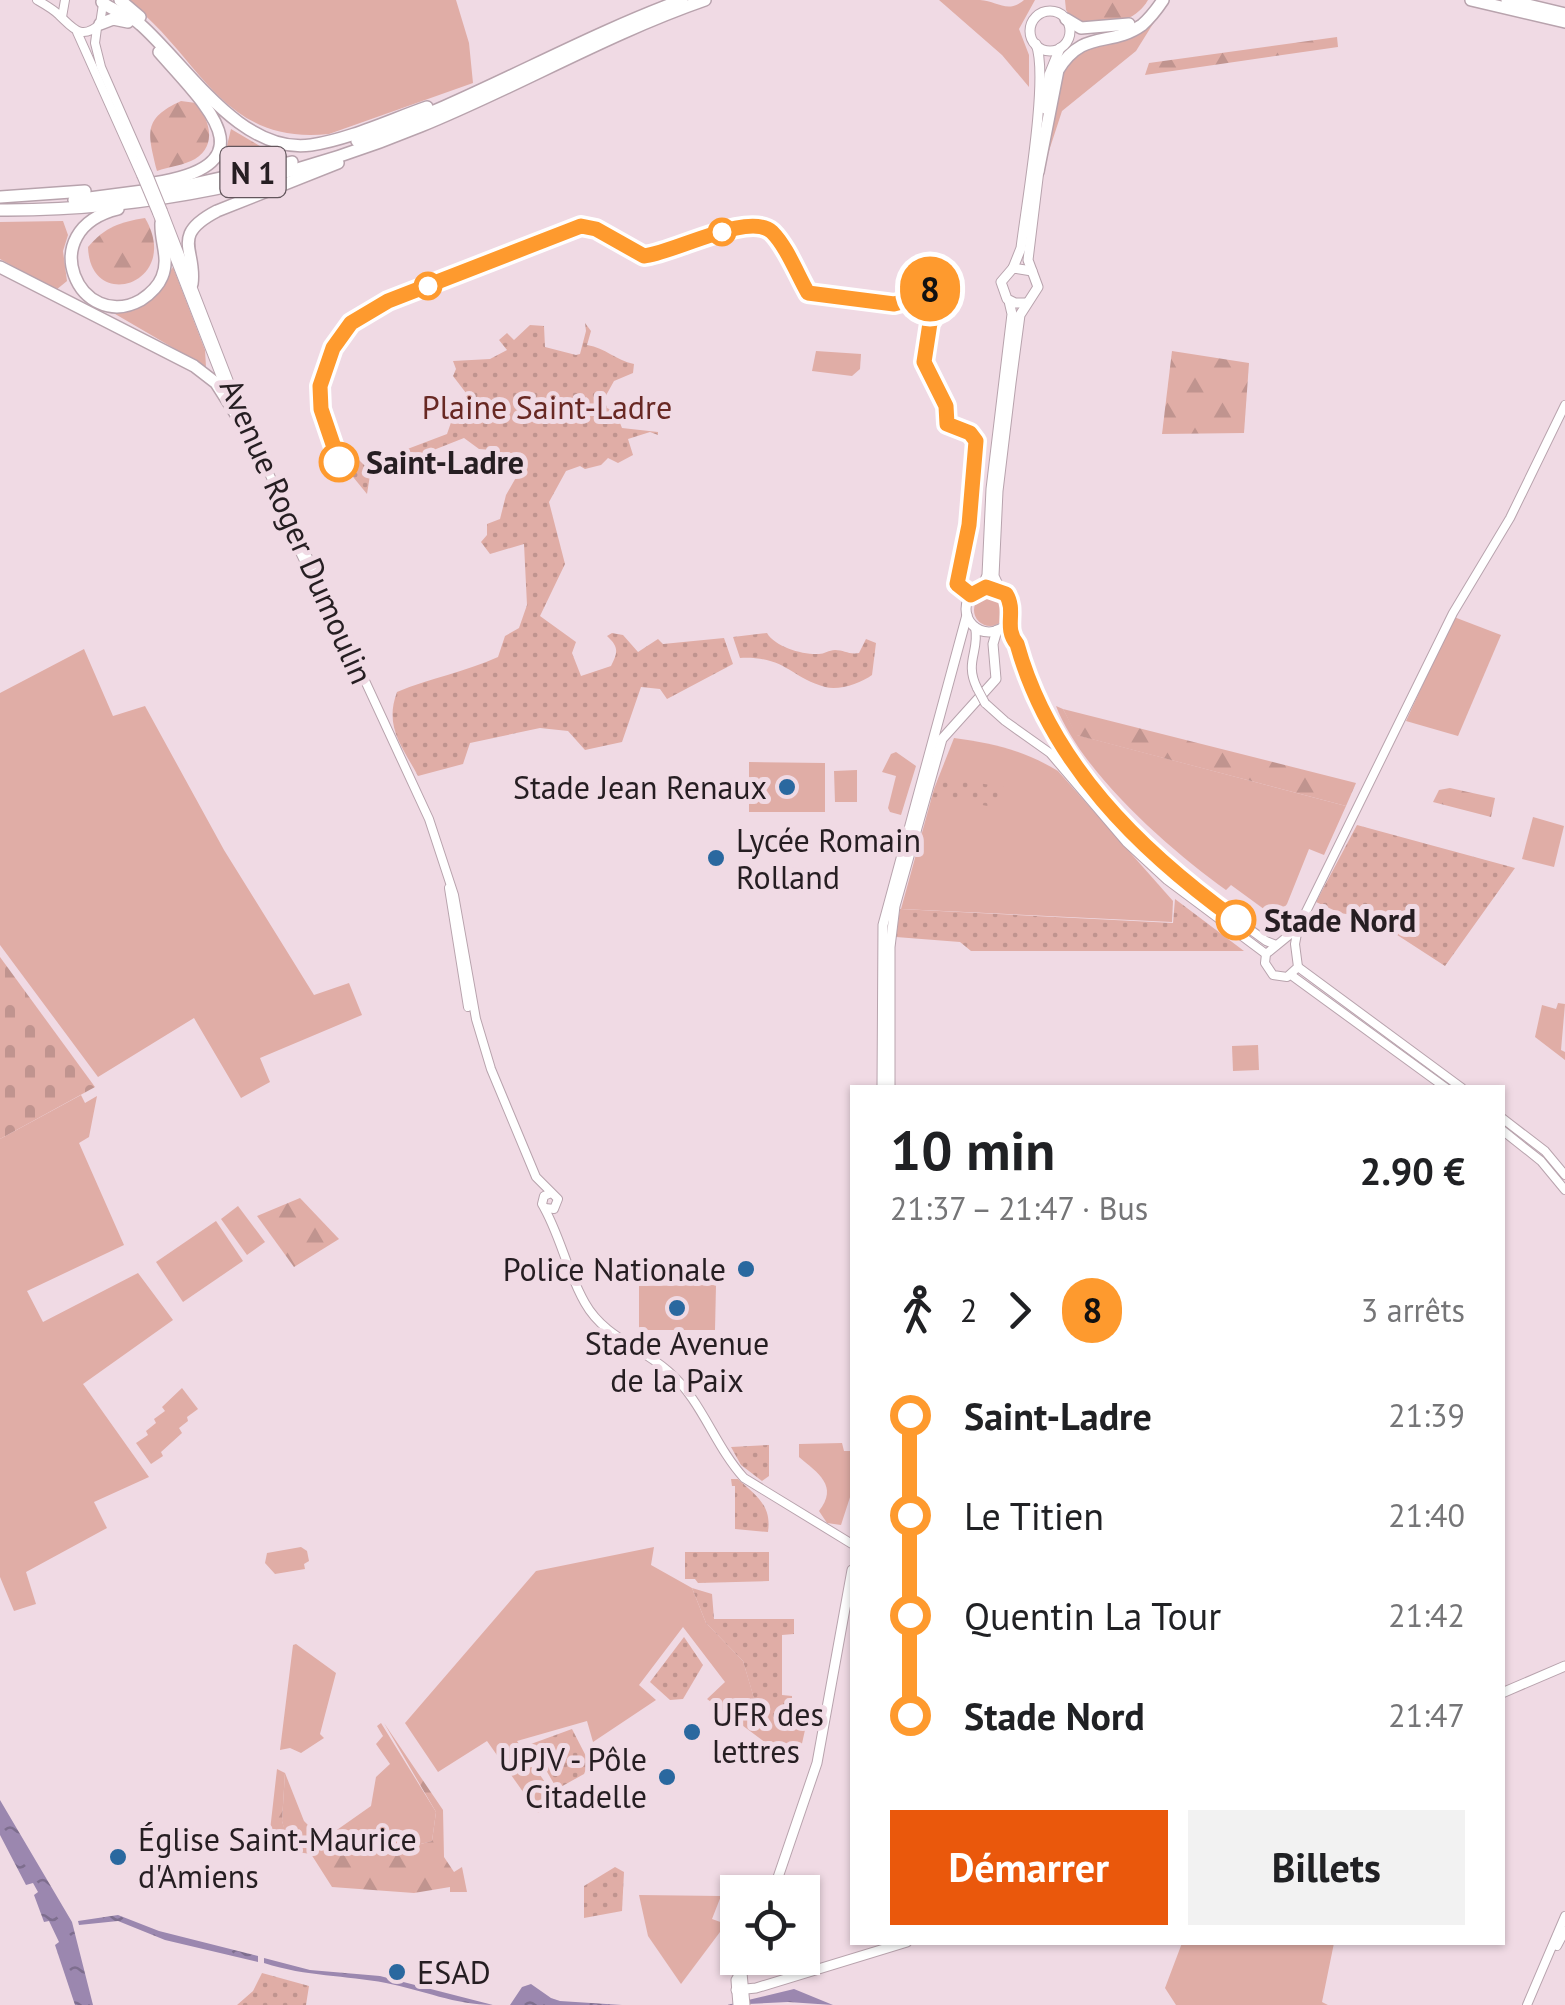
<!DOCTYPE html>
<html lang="fr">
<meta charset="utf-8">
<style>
:root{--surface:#fff;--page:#f2f2f2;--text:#202124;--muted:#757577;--accent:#ea580c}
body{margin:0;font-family:"PT Sans",sans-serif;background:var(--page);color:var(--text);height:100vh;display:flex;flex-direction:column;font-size:38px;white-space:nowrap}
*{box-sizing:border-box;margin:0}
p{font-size:32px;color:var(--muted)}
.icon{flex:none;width:55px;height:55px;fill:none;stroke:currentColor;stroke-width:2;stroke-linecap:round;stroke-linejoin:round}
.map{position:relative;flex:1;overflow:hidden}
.side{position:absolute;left:850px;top:1085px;width:655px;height:860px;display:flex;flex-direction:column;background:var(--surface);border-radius:0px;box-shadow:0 2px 8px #0004}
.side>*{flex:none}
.badge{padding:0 20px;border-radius:32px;font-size:35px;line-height:65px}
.tools{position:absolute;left:720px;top:1875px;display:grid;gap:20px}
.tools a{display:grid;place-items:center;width:100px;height:100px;border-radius:0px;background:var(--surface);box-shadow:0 2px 8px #0004;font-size:50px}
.map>.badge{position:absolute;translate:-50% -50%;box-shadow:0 0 0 5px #fff}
.legs{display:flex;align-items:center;gap:15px;height:110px;padding:0 40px;font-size:32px}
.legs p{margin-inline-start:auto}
.head{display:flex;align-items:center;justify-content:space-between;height:170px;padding:0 40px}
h1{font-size:55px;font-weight:700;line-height:75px}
.cta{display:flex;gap:20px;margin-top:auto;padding:20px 40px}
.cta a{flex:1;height:115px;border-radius:0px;background:var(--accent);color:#fff;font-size:40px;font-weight:700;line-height:115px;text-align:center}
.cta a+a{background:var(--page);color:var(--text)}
ul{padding:0 40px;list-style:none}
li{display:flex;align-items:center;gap:35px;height:100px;font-size:38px}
li i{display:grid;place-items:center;width:15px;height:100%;margin:0 12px;background:currentColor}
li i::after{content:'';width:25px;height:25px;margin:-12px;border:8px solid;border-radius:50%;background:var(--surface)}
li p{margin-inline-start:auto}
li:first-child i{background:linear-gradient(#0000 50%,currentColor 0)}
li:last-child i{background:linear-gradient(currentColor 50%,#0000 0)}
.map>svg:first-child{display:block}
.green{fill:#e0ada6}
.forest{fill:url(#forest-firs)}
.cemetery{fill:url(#cemetery-stones)}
.park{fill:url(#park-dots)}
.water{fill:url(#water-ripples)}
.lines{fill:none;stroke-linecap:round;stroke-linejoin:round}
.secondary-casing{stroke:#b8a3ad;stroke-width:10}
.primary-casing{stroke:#b8a3ad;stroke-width:11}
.highway-casing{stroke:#b8a3ad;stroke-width:14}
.secondary{stroke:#fff;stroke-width:8}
.primary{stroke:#fff;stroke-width:9}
.highway{stroke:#fff;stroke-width:11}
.secondary-bridge-casing{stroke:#b8a3ad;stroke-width:10;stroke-linecap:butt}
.secondary-bridge{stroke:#fff;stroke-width:8}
.line-1-casing{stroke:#fff;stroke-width:22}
.line-1{stroke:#fe9a2e;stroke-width:15}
.stop-1-dot{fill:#fff;stroke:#fe9a2e;stroke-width:5}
.poi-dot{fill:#2a689f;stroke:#f0dae4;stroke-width:4}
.labels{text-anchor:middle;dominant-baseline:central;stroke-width:10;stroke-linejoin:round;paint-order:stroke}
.shield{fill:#f0dae4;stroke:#63565c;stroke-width:2.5}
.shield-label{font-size:30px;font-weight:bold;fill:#261e22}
.park-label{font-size:32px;fill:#682823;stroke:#f0dae4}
.stop-label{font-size:32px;font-weight:bold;fill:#261e22;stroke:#f0dae4;text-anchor:start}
.street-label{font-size:32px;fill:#261e22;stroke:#f0dae4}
.poi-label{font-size:32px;fill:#261e22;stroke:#f0dae4;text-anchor:start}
</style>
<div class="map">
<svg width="1565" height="2005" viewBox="0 0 1565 2005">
<defs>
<pattern id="forest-firs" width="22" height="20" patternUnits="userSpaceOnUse" patternTransform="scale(2.5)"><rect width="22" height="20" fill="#e0ada6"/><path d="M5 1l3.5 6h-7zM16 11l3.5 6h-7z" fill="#c0948f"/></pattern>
<pattern id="cemetery-stones" width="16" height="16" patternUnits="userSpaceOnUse" patternTransform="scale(2.5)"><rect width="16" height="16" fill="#e0ada6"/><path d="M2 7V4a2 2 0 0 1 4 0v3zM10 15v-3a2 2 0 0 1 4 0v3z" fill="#c0948f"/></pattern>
<pattern id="park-dots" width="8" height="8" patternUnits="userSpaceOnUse" patternTransform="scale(2.5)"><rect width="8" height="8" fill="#e0ada6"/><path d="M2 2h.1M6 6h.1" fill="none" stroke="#c0948f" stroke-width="1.8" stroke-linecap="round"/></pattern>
<pattern id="water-ripples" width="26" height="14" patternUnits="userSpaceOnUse" patternTransform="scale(2.5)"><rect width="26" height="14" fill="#9b87af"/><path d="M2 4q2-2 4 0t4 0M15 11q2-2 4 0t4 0" fill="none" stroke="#7e6e8e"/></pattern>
</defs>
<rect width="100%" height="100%" fill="#f0dae4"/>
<g class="green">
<path d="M 126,0 L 456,0 L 469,43 L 473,83 L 329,134 C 219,146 199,52 126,0 Z"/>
<path d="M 939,0 C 952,0 966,0 980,0 C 997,1 1008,14 1024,0 L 1035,0 L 1019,29 L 1029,55 L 1029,87 L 1002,55 Z"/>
<polygon points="1156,19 1136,51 1062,111 1047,157 1062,68 1083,47 1126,40"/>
<polygon points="63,221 68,235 63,251 67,281 56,290 0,259 0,222"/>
<polygon points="173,267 205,350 206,367 110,311 139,308 153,298"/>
<polygon points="816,351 861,354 860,369 852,376 812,371"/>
<circle cx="990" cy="610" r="16"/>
<polygon points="1454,617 1501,635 1458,736 1406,721"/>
<polygon points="84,649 113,716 145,706 224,850 314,995 349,983 362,1015 260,1058 270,1082 241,1098 194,1018 98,1077 0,945 0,693"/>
<path d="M 1056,706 L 1063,709 L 1077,735 L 1346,806 L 1324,855 L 1309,849 L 1287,904 L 1276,918 L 1231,885 L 1226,890 C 1169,849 1082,773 1056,706 Z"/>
<path d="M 954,738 C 993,743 1025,751 1058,771 L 1173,901 L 1172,922 L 901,909 L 934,789 Z"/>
<polygon points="896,752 916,766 901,815 890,812 888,808 896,776 882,772 891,754"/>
<polygon points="749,762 825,763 825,812 749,812"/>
<polygon points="857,770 857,802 835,802 834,771"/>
<polygon points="1533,817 1564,826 1554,867 1522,859"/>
<polygon points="1558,1003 1565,1004 1561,1050 1565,1052 1565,1060 1535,1037 1542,1005 1556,1009"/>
<polygon points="1258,1045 1259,1070 1233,1071 1232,1046"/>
<polygon points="81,1095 85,1103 97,1096 89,1137 79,1143 124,1245 27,1291 43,1322 138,1273 173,1320 83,1384 149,1477 94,1502 107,1528 26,1572 36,1604 14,1611 0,1577 0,1139"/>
<polygon points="238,1206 265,1242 247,1255 221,1219"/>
<polygon points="216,1221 243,1261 183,1302 156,1262"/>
<polygon points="716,1285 715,1330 639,1330 639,1286"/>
<polygon points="182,1388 198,1409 187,1417 188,1421 179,1428 182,1433 161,1452 163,1456 151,1464 136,1443 148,1435 146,1431 156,1423 154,1419 165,1411 162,1407"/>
<path d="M 842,1443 L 844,1451 L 852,1451 L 852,1491 L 841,1525 L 827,1523 L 819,1511 C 839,1486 818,1473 799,1457 L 799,1444 Z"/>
<polygon points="301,1547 307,1551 309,1561 304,1564 305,1569 275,1574 265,1563 267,1553"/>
<polygon points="654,1547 651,1565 692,1588 706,1623 743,1661 760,1718 807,1721 797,1766 707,1699 725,1682 683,1627 639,1685 656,1700 593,1742 587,1721 517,1741 557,1800 538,1813 487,1741 438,1772 405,1723 536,1571"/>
<polygon points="296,1644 336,1673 320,1734 324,1738 301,1753 290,1748 280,1750 293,1645"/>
<polygon points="381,1723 436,1812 432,1841 394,1851 383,1844 350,1852 337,1841 287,1840 282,1821 285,1773 304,1821 313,1830 334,1832 371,1806 376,1777 390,1764 376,1744 383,1736 377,1726"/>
<polygon points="639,1895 721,1896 712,1919 726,1924 681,1984 648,1936"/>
<polygon points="1182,1943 1334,1943 1322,2002 1328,2005 1176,2005 1165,1988"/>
</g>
<g class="forest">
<path d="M 1065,0 L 1148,0 C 1133,26 1100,27 1073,20 L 1066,10 Z"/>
<polygon points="1337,37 1338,47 1145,75 1149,63"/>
<path d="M 181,101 L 196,103 C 209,119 218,145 195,159 C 185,165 168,167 157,171 C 148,133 142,119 181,101 Z"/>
<polygon points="231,129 275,155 223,162"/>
<path d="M 145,218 C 183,283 90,314 88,247 C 105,227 120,222 145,218 Z"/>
<polygon points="1172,351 1249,363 1244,433 1162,434"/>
<polygon points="1063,709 1356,783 1346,806 1076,735"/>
<polygon points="1450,788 1495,798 1491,817 1433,802 1439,790"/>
<polygon points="300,1198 339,1239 294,1267 257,1216"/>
<polygon points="384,1723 443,1810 444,1857 454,1872 462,1867 467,1892 450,1892 450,1887 414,1893 332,1887 311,1854 268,1848 277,1769 285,1773 282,1821 288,1840 337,1841 350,1852 383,1844 394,1851 432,1841 436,1812"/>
</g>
<polygon class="cemetery" points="0,957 95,1087 0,1139"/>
<g class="park">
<path d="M 585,323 L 591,331 L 587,345 C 606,348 615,360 634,364 L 633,373 L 614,381 L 604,399 L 607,408 L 624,416 L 620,423 L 622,428 L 658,432 L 658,435 L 650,432 L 628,439 L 633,455 L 618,463 L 608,458 L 601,465 L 585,469 L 580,466 L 566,471 L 549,502 L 565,564 L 540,616 L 576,642 L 572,653 L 581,676 L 611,666 C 618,652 619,647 607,636 L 612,633 L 623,635 L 638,652 L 658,639 L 663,644 L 724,638 L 733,664 L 667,699 L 660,689 L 641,687 L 622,742 L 585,750 L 568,731 L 540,728 L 470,743 L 463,764 L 418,776 C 402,746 384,727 397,692 C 430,678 465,672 498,657 L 505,636 L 519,628 L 527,605 L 524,544 L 490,554 L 481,542 L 487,535 L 487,524 L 500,519 L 506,495 L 522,467 L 518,457 L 495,459 L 492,450 L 479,449 L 464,438 L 393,466 L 392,470 L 370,475 L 367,494 L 349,472 L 343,458 L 357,458 L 365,466 L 385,454 L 389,456 L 447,434 L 456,408 L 466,393 L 453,376 L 456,369 L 453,361 L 490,359 L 507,350 L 499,340 L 507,333 L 514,340 L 530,325 L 544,326 L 545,347 L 576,355 L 580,354 L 586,331 Z"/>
<path d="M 767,633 C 775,647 803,655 819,654 C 824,654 829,650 835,650 C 844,650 849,655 859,653 L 866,639 L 876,643 L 872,675 C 861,683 839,691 825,687 C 789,677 786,656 740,658 L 733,637 Z"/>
<polygon points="939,777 1004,787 998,808 940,797 937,802 931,800"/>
<polygon points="1357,825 1515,868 1445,966 1371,918 1340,913 1316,902"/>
<polygon points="1175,899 1244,951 971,951 960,942 896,937 900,909 1173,923"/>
<polygon points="769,1445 769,1476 762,1481 741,1465 731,1447"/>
<path d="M 731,1479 L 738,1479 C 756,1496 772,1505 768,1532 L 735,1529 L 735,1486 L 732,1486 Z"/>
<polygon points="685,1552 769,1552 769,1581 698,1583 695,1579 685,1579"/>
<polygon points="692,1588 712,1594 714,1619 794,1619 794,1634 782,1635 782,1695 792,1696 792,1713 807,1716 807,1721 760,1719 743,1661 706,1623"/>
<polygon points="684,1637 703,1665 683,1699 670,1700 650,1682"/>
<polygon points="572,1729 589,1762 584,1774 557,1789 531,1744"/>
<polygon points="615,1867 624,1872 622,1911 584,1918 584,1886"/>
<polygon points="262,1973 309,1986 306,2005 237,2005 253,1991"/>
</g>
<g class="water">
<polygon points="0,1800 72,1922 93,2005 75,2005 55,1945 59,1942 49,1921 44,1922 34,1895 38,1892 33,1883 26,1885 0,1835"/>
<polygon points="118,1915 159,1931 258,1956 258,1962 165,1940 118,1921 79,1925 78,1921"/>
<path d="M 264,1958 L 310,1970 L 380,1976 L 493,2005 C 455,2005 423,1990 386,1983 C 345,1975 307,1977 264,1963 Z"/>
<polygon points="531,1984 551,1998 560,2001 622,2005 510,2005 522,1987"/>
<polygon points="794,1989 833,2005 788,2002 727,2005"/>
</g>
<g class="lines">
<defs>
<g id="secondary">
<path d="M 37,0 C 44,4 53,9 59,15 C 73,28 81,41 100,24 L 103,4"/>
<polyline points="62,17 65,0"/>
<polyline points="97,28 95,43 101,67 148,174"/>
<polyline points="77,32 141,175"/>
<polyline points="163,211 242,415 429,819 454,895 476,1019 491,1069 536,1177 558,1199 554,1209 545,1208"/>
<polyline points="157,213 228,395"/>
<polyline points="235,412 250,445"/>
<polyline points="279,508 348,653"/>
<path d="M 1008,622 C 1009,633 1015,639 1018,650 C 1064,786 1153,860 1266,941 L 1276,945"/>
<path d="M 975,627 C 980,652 964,661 977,688"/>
<polyline points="985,703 1005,721 1050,753 1126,842 1167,880 1266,954"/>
<polyline points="449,888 468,1007"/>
<polyline points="1298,928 1266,954 1265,963 1273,975 1287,977 1298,967 1295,944 1298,928 1453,613 1510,518 1565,405"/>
<polyline points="1298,967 1462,1088"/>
<polyline points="1291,975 1446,1088"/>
<polyline points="1502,1118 1545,1151 1565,1175"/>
<polyline points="1502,1130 1541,1161 1565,1190"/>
<path d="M 551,1193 L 544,1196 L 542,1204 C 560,1234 567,1272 585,1303 C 604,1337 641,1347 668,1371 C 702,1400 714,1445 744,1478 L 852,1544"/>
<polyline points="1557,1946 1565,1931"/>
<polyline points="1527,2005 1565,1916"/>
</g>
<g id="primary">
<circle cx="1050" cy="31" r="20"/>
<polyline points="1045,109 1049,75 1060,48"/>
<path d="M 1013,268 L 1021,248 C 1026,206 1049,77 1036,44"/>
<polyline points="1026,303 1015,303 1007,299 1001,282 1013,268 1032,271"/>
<circle cx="989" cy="609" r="23"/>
<polyline points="982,588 987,575 991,489 1012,314 1009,301"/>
<polyline points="1000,589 994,576 998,491 1011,383 1020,315 1038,287 1028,260 1039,170"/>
<polyline points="882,1088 883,925 967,615"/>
<polyline points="890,1088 890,947 895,906 942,739 996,679 993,644 997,630"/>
<polyline points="1502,1693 1565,1666"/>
<polyline points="773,1892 817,1763 852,1570"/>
<polyline points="742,1973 745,2005"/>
<polyline points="736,1990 756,1988 907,1942"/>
<polyline points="738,2005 736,1980 749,1958"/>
</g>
<g id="highway">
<polyline points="120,0 140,17"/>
<polyline points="1471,0 1565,22"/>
<polyline points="1507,0 1565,14"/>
<path d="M 102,2 C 114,12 130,14 141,25 C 187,66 241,155 311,145 C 350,139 390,120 427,107"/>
<polyline points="1066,19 1081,28 1129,24"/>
<polyline points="100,24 113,19 128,22"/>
<path d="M 357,141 C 469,103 571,41 682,0"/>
<path d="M 1038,172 L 1058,70 C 1084,28 1110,48 1142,25 C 1150,18 1157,9 1163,0"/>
<path d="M 154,183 C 273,164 205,105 159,52"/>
<polyline points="0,197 85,191"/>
<polyline points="74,200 189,185 292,162"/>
<path d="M 118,209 C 32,230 80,334 141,300 C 150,294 158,287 162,277 C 170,258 160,242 161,223"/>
<path d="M 0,210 C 144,211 288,181 421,126 C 517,87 607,34 705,0"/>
<polyline points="0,267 194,366 216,383 237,416"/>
<path d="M 192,284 C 197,250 169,236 217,211 L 338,163"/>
</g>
</defs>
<use href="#secondary" class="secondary-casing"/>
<use href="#primary" class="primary-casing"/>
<use href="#highway" class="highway-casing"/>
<use href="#secondary" class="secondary"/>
<use href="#primary" class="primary"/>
<use href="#highway" class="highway"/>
<defs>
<g id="secondary-bridge">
<polyline points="148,174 163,211"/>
<polyline points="141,175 157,213"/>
<polyline points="977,688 985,703"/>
</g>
</defs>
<use href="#secondary-bridge" class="secondary-bridge-casing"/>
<use href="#secondary-bridge" class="secondary-bridge"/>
</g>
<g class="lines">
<defs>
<path id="line-1" d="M 339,462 L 321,409 L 320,386 L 333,348 L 351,323 L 388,301 L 581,226 L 596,229 L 644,256 C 674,253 749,211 772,232 C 787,247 797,274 808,293 L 894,304 L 918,298 L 928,289 L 936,290 L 943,304 L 930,323 L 924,362 L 946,406 L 947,424 L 970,433 L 976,441 L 969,525 L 957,584 L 971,595 L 986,587 L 1006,594 C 1017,612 1003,627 1017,644 C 1050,763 1139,850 1236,920"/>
</defs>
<use href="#line-1" class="line-1-casing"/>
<use href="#line-1" class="line-1"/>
</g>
<g class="stop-1-dot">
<circle cx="722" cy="232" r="12"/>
<circle cx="428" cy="286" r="12"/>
<circle cx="339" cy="462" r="18"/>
<circle cx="1236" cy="920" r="18"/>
</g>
<g class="poi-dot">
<circle cx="787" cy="787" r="10"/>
<circle cx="716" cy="858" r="10"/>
<circle cx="746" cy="1269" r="10"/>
<circle cx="677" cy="1308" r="10"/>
<circle cx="692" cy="1732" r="10"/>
<circle cx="667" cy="1777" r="10"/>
<circle cx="118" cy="1857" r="10"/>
<circle cx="397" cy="1972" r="10"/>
</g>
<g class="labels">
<rect class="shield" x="220.5" y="147" width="65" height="50" rx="8"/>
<g class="shield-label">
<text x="253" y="172">N 1</text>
</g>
<g class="park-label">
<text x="547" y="407">Plaine Saint-Ladre</text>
</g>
<g class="stop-label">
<text x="366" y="462">Saint-Ladre</text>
<text x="1264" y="920">Stade Nord</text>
</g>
<g class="street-label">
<text transform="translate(297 531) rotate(66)">Avenue Roger Dumoulin</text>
</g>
<g class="poi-label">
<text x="767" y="787" text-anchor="end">Stade Jean Renaux</text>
<text x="736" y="840">Lycée Romain<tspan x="736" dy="37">Rolland</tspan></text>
<text x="726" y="1269" text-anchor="end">Police Nationale</text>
<text x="677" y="1343" text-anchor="middle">Stade Avenue<tspan x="677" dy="37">de la Paix</tspan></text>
<text x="712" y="1714">UFR des<tspan x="712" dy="37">lettres</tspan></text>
<text x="647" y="1759" text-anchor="end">UPJV - Pôle<tspan x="647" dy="37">Citadelle</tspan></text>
<text x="138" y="1839">Église Saint-Maurice<tspan x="138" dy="37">d'Amiens</tspan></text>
<text x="417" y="1972">ESAD</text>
</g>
</g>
</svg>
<div class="tools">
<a><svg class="icon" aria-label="locate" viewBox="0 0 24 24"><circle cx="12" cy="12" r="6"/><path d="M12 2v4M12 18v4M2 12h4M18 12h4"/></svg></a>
</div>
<b class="badge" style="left:930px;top:289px;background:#fe9a2e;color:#111">8</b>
<section class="side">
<div class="head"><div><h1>10 min</h1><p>21:37 – 21:47 · Bus</p></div><b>2.90 €</b></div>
<div class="legs"><svg class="icon" aria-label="walk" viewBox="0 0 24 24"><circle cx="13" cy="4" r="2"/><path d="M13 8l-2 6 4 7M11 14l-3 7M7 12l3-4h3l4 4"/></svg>2<svg class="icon" aria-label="forward" viewBox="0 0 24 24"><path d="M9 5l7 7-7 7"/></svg><b class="badge" style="background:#fe9a2e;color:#111">8</b><p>3 arrêts</p></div>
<ul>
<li><i style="color:#fe9a2e"></i><b>Saint-Ladre</b><p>21:39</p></li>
<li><i style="color:#fe9a2e"></i><span>Le Titien</span><p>21:40</p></li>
<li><i style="color:#fe9a2e"></i><span>Quentin La Tour</span><p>21:42</p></li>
<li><i style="color:#fe9a2e"></i><b>Stade Nord</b><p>21:47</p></li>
</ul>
<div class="cta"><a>Démarrer</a><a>Billets</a></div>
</section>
</div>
